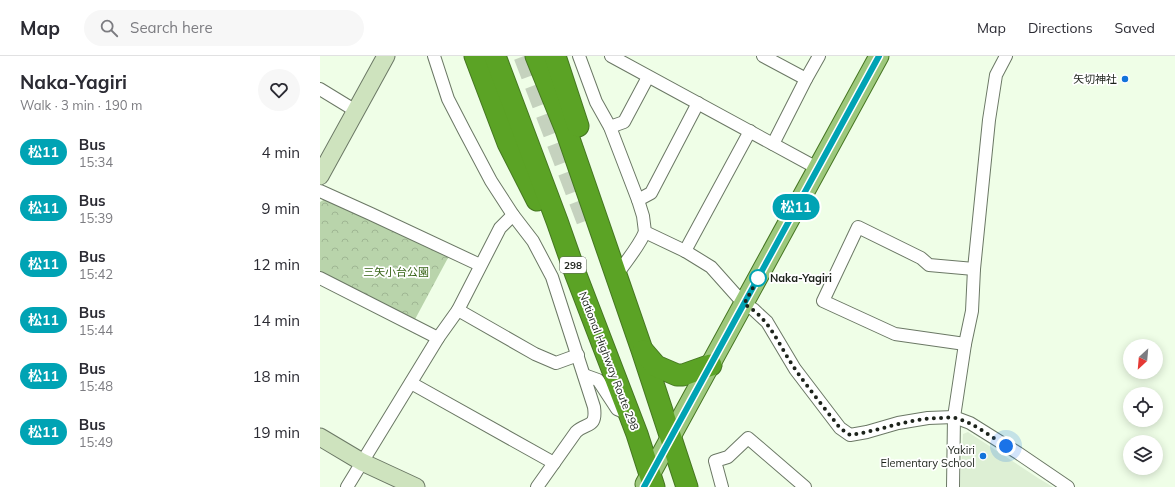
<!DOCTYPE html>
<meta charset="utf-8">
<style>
:root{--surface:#fff;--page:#f7f7f7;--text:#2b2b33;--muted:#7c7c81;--line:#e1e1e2}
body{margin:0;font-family:Mulish,"Noto Sans JP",sans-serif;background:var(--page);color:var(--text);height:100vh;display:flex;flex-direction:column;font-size:15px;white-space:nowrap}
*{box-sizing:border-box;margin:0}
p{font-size:13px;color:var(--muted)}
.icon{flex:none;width:22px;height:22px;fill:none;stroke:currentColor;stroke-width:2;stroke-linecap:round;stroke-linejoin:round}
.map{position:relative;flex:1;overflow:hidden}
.side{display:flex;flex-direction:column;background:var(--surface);width:320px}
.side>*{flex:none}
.badge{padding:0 8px;border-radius:13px;font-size:14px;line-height:26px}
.needle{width:26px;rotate:206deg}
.buttons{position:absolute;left:803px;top:283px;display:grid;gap:8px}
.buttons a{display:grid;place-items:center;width:40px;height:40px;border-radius:50%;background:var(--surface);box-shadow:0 2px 10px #0003;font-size:20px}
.you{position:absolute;width:20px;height:20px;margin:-10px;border:3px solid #fff;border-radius:50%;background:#1a73e8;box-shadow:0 0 0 6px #1a73e833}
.map>.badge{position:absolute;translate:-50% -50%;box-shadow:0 0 0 2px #fff}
.round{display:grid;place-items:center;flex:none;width:42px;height:42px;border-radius:21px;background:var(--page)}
.summary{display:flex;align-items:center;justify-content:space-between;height:68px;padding:0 20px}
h1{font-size:19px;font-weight:700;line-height:30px}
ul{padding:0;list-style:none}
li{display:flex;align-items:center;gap:12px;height:56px;padding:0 20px}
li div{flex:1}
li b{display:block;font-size:15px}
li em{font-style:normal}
li .badge{min-width:44px;font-weight:700;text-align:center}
header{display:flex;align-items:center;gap:24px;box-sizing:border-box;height:56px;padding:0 20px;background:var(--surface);border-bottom:1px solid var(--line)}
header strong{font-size:19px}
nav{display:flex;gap:22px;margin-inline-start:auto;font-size:14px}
.search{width:280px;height:36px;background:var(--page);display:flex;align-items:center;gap:10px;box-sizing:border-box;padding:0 14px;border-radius:22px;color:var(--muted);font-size:15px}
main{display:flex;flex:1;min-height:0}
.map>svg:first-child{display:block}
.built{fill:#ddefd4}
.park{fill:url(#park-crowns)}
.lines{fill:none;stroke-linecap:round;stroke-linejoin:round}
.highway-tunnel{stroke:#c5d2be;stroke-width:21;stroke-dasharray:21 10;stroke-linecap:butt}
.street-casing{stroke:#6b7865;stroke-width:14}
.secondary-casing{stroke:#6b7865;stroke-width:19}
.primary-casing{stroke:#457622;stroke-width:21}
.highway-casing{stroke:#457622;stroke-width:23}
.street{stroke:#fff;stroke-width:12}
.secondary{stroke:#cee3be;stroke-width:17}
.primary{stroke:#9dc87c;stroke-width:19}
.highway{stroke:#5ba325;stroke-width:21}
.line-casing{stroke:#fff;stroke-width:9}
.line{stroke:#00a3b4;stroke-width:6}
.walk{stroke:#1d231b;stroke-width:4;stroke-dasharray:0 7.2}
.poi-dot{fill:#1273db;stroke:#fff;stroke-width:1.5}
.stop-dot{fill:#fff;stroke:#00a3b4;stroke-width:2}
.labels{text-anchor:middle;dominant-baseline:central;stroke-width:3.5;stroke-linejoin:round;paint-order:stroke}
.shield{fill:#fff;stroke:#61655f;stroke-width:1}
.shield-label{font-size:10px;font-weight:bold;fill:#1d231b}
.poi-label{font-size:11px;fill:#1d231b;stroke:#fff;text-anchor:end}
.park-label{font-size:11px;fill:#376417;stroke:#fff}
.stop-label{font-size:11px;font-weight:bold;fill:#1d231b;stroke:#fff;text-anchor:start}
.street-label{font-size:11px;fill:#1d231b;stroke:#fff}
</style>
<header>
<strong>Map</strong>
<div class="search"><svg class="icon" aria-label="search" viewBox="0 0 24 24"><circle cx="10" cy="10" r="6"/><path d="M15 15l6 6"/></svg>Search here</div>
<nav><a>Map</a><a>Directions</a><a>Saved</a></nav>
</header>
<main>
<section class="side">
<div class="summary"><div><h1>Naka-Yagiri</h1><p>Walk · 3 min · 190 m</p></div><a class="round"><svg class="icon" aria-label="heart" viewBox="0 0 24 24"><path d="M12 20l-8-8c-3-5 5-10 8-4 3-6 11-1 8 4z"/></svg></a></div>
<ul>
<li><span class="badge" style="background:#00a3b4;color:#fff">松11</span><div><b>Bus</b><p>15:34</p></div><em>4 min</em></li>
<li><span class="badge" style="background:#00a3b4;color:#fff">松11</span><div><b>Bus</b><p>15:39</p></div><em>9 min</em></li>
<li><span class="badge" style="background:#00a3b4;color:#fff">松11</span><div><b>Bus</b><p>15:42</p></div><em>12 min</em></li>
<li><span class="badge" style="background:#00a3b4;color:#fff">松11</span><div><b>Bus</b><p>15:44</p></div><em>14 min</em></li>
<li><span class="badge" style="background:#00a3b4;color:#fff">松11</span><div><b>Bus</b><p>15:48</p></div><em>18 min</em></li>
<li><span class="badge" style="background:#00a3b4;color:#fff">松11</span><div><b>Bus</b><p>15:49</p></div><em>19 min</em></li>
</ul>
</section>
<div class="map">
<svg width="855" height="431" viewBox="0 0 855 431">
<defs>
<pattern id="park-crowns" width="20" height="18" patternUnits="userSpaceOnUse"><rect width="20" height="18" fill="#b9d4ab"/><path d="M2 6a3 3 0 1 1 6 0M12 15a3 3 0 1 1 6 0" fill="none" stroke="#9fb693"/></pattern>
</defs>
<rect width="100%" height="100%" fill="#effee7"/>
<polygon class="built" points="648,376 718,422 733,431 640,431 643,378"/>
<polygon class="park" points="5,143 129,200 93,267 0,218 0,146"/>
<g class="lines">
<polyline class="highway-tunnel" points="204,0 270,173"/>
<defs>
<g id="street">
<path d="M 114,0 L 128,43 L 144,74 L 171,125 L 193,159 L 213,185 L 232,221 L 274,351 C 277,373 266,366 256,376 L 217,431"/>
<polyline points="259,0 276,46 290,71 318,144 323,160 325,176 365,195 391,211 424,248 433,253 447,266 475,313 520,372 530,379 547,376 578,367 608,362 634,361 650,367 698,397 748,431"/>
<polyline points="291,0 497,112"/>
<polyline points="443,0 486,23"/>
<polyline points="0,33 36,55"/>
<polyline points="290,71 304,66 328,21"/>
<polyline points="453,88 486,23 499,0"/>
<polyline points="0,135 51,158 160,209"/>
<polyline points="318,144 331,137 378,47"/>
<polyline points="365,195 430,75"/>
<path d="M 296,220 C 306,205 318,192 325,176"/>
<polyline points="0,222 118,282"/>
<polyline points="138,254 215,298 236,307 258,299"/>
<polyline points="645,288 575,278 503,245 538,171 601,202 609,209 654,213"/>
<polyline points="264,319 278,324 297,353 306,357"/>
<polyline points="91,327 234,407"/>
<polyline points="27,431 118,282 138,254 180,172 193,159"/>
<polyline points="402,431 395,405 408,401 428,382 485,431"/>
<polyline points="633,431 634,361 645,288 652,255 654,213 669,64 676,19 686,0"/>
</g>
<g id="secondary">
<polyline points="0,120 66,0"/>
<polyline points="0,381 42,406 96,431"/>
</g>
<polyline id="primary" points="325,428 559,0"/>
<g id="highway">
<polyline points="155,0 188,87 217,144"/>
<polyline points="175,0 237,165 256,219 317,378 334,431"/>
<polyline points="216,0 246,74 322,294 367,431"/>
<polyline points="235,0 258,70"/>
<polyline points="323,295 336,310 357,319 363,319 391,309"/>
</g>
</defs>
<use href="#street" class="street-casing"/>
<use href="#secondary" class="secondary-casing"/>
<use href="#primary" class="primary-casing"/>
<use href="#highway" class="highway-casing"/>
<use href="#street" class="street"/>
<use href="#secondary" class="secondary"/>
<use href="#primary" class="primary"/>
<use href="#highway" class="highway"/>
</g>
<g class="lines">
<defs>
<polyline id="line" points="324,431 559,0"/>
</defs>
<use href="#line" class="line-casing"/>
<use href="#line" class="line"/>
<path class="walk" d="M 438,222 L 439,221 L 424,248 C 450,262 459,290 475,313 C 489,333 505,353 520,372 L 530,379 C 560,375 589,362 620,362 C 625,362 630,361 635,362 C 653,366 670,380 686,390"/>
</g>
<g class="poi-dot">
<circle cx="805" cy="23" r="4"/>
<circle cx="663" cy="400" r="4"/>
</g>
<circle class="stop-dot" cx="438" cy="222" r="8"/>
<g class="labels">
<rect class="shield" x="240" y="201" width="26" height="16" rx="3"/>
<g class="shield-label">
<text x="253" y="209">298</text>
</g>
<g class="poi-label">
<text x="797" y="23">矢切神社</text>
<text x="655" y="394">Yakiri<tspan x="655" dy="13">Elementary School</tspan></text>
</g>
<g class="park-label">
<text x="76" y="216">三矢小台公園</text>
</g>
<g class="stop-label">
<text x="450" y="222">Naka-Yagiri</text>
</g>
<g class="street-label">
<text transform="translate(289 305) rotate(69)">National Highway Route 298</text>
</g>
</g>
</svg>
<div class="buttons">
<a><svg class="needle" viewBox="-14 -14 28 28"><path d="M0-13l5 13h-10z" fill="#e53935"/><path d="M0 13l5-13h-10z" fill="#7c7c81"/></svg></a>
<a><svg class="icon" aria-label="locate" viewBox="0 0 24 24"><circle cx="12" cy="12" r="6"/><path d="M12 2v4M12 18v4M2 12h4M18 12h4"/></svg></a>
<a><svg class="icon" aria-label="layers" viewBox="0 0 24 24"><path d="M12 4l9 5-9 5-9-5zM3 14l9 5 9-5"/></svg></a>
</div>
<div class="you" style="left:686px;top:390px"></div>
<b class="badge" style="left:476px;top:151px;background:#00a3b4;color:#fff">松11</b>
</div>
</main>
